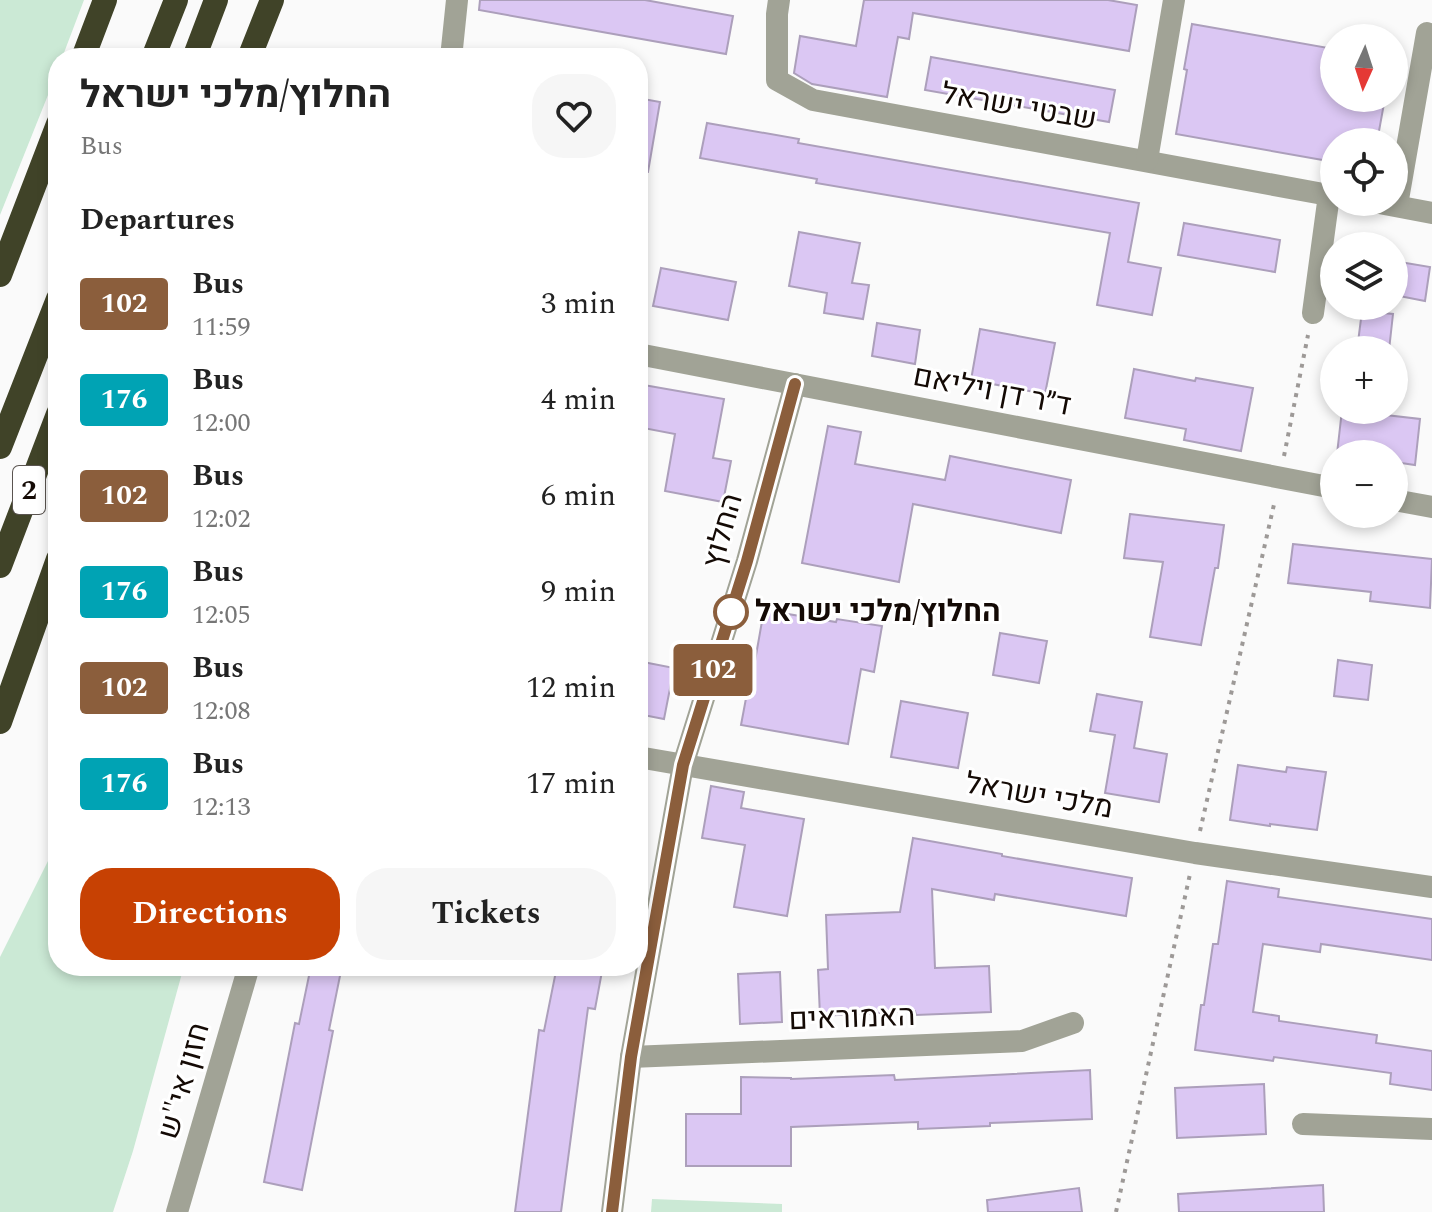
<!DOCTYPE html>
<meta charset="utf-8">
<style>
:root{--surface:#fff;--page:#f6f6f6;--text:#222;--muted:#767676;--accent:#c74103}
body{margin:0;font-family:Spectral,Heebo,serif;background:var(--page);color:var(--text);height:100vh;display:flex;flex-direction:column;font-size:30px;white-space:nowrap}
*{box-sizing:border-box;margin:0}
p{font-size:26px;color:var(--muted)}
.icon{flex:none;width:44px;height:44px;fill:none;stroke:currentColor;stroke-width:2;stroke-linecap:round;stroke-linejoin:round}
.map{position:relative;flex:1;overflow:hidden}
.sheet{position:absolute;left:48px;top:48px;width:600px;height:928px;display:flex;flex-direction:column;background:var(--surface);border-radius:32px;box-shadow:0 4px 12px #0003}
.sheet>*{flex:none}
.badge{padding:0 16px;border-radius:6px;font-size:28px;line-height:52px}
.needle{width:52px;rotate:183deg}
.tools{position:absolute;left:1320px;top:24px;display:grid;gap:16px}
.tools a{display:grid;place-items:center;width:88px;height:88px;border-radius:50%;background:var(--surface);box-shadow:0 4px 12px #0003;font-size:40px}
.map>.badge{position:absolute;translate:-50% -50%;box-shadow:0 0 0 4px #fff}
h2{padding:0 32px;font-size:30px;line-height:72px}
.round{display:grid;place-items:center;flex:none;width:84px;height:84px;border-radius:32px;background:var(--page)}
.headline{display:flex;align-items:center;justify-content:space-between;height:136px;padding:0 32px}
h1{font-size:38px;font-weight:700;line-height:60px}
.primary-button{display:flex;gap:16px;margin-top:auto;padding:16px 32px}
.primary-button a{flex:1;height:92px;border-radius:32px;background:var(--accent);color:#fff;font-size:32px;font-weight:700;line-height:92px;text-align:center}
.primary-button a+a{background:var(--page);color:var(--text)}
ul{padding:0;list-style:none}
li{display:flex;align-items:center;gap:24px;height:96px;padding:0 32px}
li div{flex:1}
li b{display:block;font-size:30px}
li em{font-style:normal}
li .badge{min-width:88px;font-weight:700;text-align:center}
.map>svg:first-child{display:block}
.green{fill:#cbe9d5}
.building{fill:#dbc7f3;stroke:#ac9fbb;stroke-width:2}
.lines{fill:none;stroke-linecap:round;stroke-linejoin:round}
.path{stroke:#9d9997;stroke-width:4;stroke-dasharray:4 6;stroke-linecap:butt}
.minor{stroke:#a1a396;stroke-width:22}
.tertiary{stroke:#a1a396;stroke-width:22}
.motorway{stroke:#404328;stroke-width:24}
.line-casing{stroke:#fff;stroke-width:18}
.line{stroke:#8b5e3c;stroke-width:12}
.stop-dot{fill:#fff;stroke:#8b5e3c;stroke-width:4}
.labels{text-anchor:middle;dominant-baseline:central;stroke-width:6;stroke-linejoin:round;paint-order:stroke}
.shield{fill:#fff;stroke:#5a5450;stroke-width:2}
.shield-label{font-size:28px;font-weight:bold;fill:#140a05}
.street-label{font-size:30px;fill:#140a05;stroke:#fff}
.stop-label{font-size:30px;font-weight:bold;fill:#140a05;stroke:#fff;text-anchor:start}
</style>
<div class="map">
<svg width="1432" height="1212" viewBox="0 0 1432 1212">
<rect width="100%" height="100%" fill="#fafafa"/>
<g class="green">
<polygon points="0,0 84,0 62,58 58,58 58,70 0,215"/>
<polygon points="58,841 58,966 184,966 133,1151 113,1212 0,1212 0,957"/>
<polygon points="652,1199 782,1204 782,1212 651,1212"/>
</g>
<g class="building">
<polygon points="480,0 645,0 733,16 726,54 479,10"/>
<polygon points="864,0 1108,0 1137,5 1129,51 913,13 909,39 898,37 887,97 812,84 794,73 800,36 856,46"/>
<polygon points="1192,24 1334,49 1334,98 1385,98 1377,142 1334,142 1334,162 1176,134 1187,70 1184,69"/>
<polygon points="931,57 1115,90 1109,122 925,90"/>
<polygon points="638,98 660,102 648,172 638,171"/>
<polygon points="707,123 799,139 798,143 1139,203 1128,262 1161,268 1152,315 1097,305 1110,233 816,183 817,179 700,158"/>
<polygon points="1184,223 1280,240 1275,272 1178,255"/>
<polygon points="799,232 860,243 852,283 869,285 863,319 824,313 827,293 789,286"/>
<polygon points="1394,261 1430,267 1425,301 1394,295"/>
<polygon points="661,268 736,282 728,320 653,306"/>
<polygon points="1362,311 1393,314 1389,350 1357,350"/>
<polygon points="877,323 920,330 915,364 872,356"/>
<polygon points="980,329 1055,343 1045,394 971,380"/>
<polygon points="1134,369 1195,381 1196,378 1253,388 1241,451 1184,440 1186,429 1125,418"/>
<polygon points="638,384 724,399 713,458 731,461 723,502 665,491 675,434 638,427"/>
<polygon points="1342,410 1420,419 1415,465 1394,462 1394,454 1337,454"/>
<polygon points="828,426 861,432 855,464 945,480 950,456 1071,480 1061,533 913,504 899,582 802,563"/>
<polygon points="1130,514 1224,525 1218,568 1215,568 1201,645 1150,637 1163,562 1124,558"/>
<polygon points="1293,544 1432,559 1430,608 1370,601 1371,592 1288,583"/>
<polygon points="764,610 836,622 837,619 882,626 874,672 861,669 848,744 741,725 750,677 752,678"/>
<polygon points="1000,633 1047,641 1039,683 993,675"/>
<polygon points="1338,660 1372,665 1368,700 1334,696"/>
<polygon points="638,661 674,668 664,719 638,714"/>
<polygon points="1097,694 1142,702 1134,748 1167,754 1159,802 1105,793 1115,735 1090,731"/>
<polygon points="901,701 968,713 958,768 891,757"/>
<polygon points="1238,765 1286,772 1287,767 1326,772 1317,830 1270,824 1270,826 1230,820"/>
<polygon points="711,786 744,792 741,808 804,819 787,916 734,907 745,845 702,838"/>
<polygon points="913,838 1002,854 1002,856 1132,878 1126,916 995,894 994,900 932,889 935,968 989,966 991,1012 916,1015 915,1011 820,1016 818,970 828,969 826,915 900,912"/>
<polygon points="1227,881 1279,889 1278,897 1432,919 1432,960 1321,944 1320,952 1263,944 1253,1012 1279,1016 1279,1021 1377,1035 1376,1043 1432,1051 1432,1090 1390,1084 1391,1073 1274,1057 1273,1061 1195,1050 1201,1005 1204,1005 1213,944 1218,944"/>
<polygon points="311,966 342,966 329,1030 333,1031 302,1190 264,1182 295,1023 299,1024"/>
<polygon points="557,966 603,966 595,1009 588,1008 561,1212 515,1212 539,1030 544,1031"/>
<polygon points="780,972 782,1022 740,1024 738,974"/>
<polygon points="1090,1070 1092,1119 990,1123 990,1126 918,1129 918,1122 791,1127 791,1166 686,1166 686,1114 741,1114 741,1077 791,1078 791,1079 894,1075 895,1080"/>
<polygon points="1264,1084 1266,1134 1177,1138 1175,1088"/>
<polygon points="1323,1185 1324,1212 1179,1212 1178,1194"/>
<polygon points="1079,1188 1082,1212 988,1212 987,1200"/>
</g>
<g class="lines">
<g class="path">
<polyline points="1284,456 1308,335"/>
<polyline points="1200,831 1275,500"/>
<polyline points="1116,1212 1190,874"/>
</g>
<g class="minor">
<polyline points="779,0 777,14 777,80 813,100 1334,196"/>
<polyline points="1147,160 1174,0"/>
<polyline points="1374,202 1432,213"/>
<polyline points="1397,205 1427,33"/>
<polyline points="1313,313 1329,195"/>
<polyline points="638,354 1334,488"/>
<polyline points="1394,500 1432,507"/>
<polyline points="638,757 1195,853 1432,887"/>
<polyline points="631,1057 1022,1041 1073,1023"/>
<polyline points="1303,1124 1432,1129"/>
<polyline points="612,1212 631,1057 683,765 747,561 795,384"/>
</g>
<g class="tertiary">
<polyline points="451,58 457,0"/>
<polyline points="177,1212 249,966"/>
</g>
<g class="motorway">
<polyline points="83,58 105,0"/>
<polyline points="153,58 176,0"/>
<polyline points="194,58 216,0"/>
<polyline points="249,58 272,0"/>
<polyline points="0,275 58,124"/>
<polyline points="0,447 58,299"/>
<polyline points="0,566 58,414"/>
<polyline points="0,722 58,559"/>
</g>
</g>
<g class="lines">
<defs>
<polyline id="line" points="612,1212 631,1057 683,765 747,561 795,384"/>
</defs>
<use href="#line" class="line-casing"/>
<use href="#line" class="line"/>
</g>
<circle class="stop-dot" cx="731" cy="612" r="16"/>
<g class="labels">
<rect class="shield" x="13" y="466" width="32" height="48" rx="6"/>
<g class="shield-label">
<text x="29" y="490">2</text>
</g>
<g class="street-label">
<text transform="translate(1019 107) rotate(10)">שבטי ישראל</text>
<text transform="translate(992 391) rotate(11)">ד״ר דן ויליאם</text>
<text transform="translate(723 531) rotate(-74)">החלוץ</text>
<text transform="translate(1039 796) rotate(10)">מלכי ישראל</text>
<text transform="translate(852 1018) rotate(-2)">האמוראים</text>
<text transform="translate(184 1081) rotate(-74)">חזון אי"ש</text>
</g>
<g class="stop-label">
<text x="755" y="612">החלוץ/מלכי ישראל</text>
</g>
</g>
</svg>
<div class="tools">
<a><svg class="needle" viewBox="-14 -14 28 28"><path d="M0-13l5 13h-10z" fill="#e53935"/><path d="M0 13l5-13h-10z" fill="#767676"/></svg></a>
<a><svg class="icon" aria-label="locate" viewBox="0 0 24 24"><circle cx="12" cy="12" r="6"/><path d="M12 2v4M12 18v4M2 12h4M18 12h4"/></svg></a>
<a><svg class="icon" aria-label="layers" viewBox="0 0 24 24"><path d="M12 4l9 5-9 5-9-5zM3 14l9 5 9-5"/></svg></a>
<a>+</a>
<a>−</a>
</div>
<b class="badge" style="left:713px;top:670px;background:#8b5e3c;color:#fff">102</b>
<section class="sheet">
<div class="headline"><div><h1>החלוץ/מלכי ישראל</h1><p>Bus</p></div><a class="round"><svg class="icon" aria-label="heart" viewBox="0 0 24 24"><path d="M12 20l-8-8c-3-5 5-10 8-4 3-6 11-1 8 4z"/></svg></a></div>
<h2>Departures</h2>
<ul>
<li><span class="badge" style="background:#8b5e3c;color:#fff">102</span><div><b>Bus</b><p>11:59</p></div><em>3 min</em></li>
<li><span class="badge" style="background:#00a3b4;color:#fff">176</span><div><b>Bus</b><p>12:00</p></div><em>4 min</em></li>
<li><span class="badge" style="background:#8b5e3c;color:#fff">102</span><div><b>Bus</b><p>12:02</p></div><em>6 min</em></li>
<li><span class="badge" style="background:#00a3b4;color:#fff">176</span><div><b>Bus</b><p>12:05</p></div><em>9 min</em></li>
<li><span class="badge" style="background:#8b5e3c;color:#fff">102</span><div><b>Bus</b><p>12:08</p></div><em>12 min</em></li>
<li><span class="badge" style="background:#00a3b4;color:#fff">176</span><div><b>Bus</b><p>12:13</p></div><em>17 min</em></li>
</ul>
<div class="primary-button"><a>Directions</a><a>Tickets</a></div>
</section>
</div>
